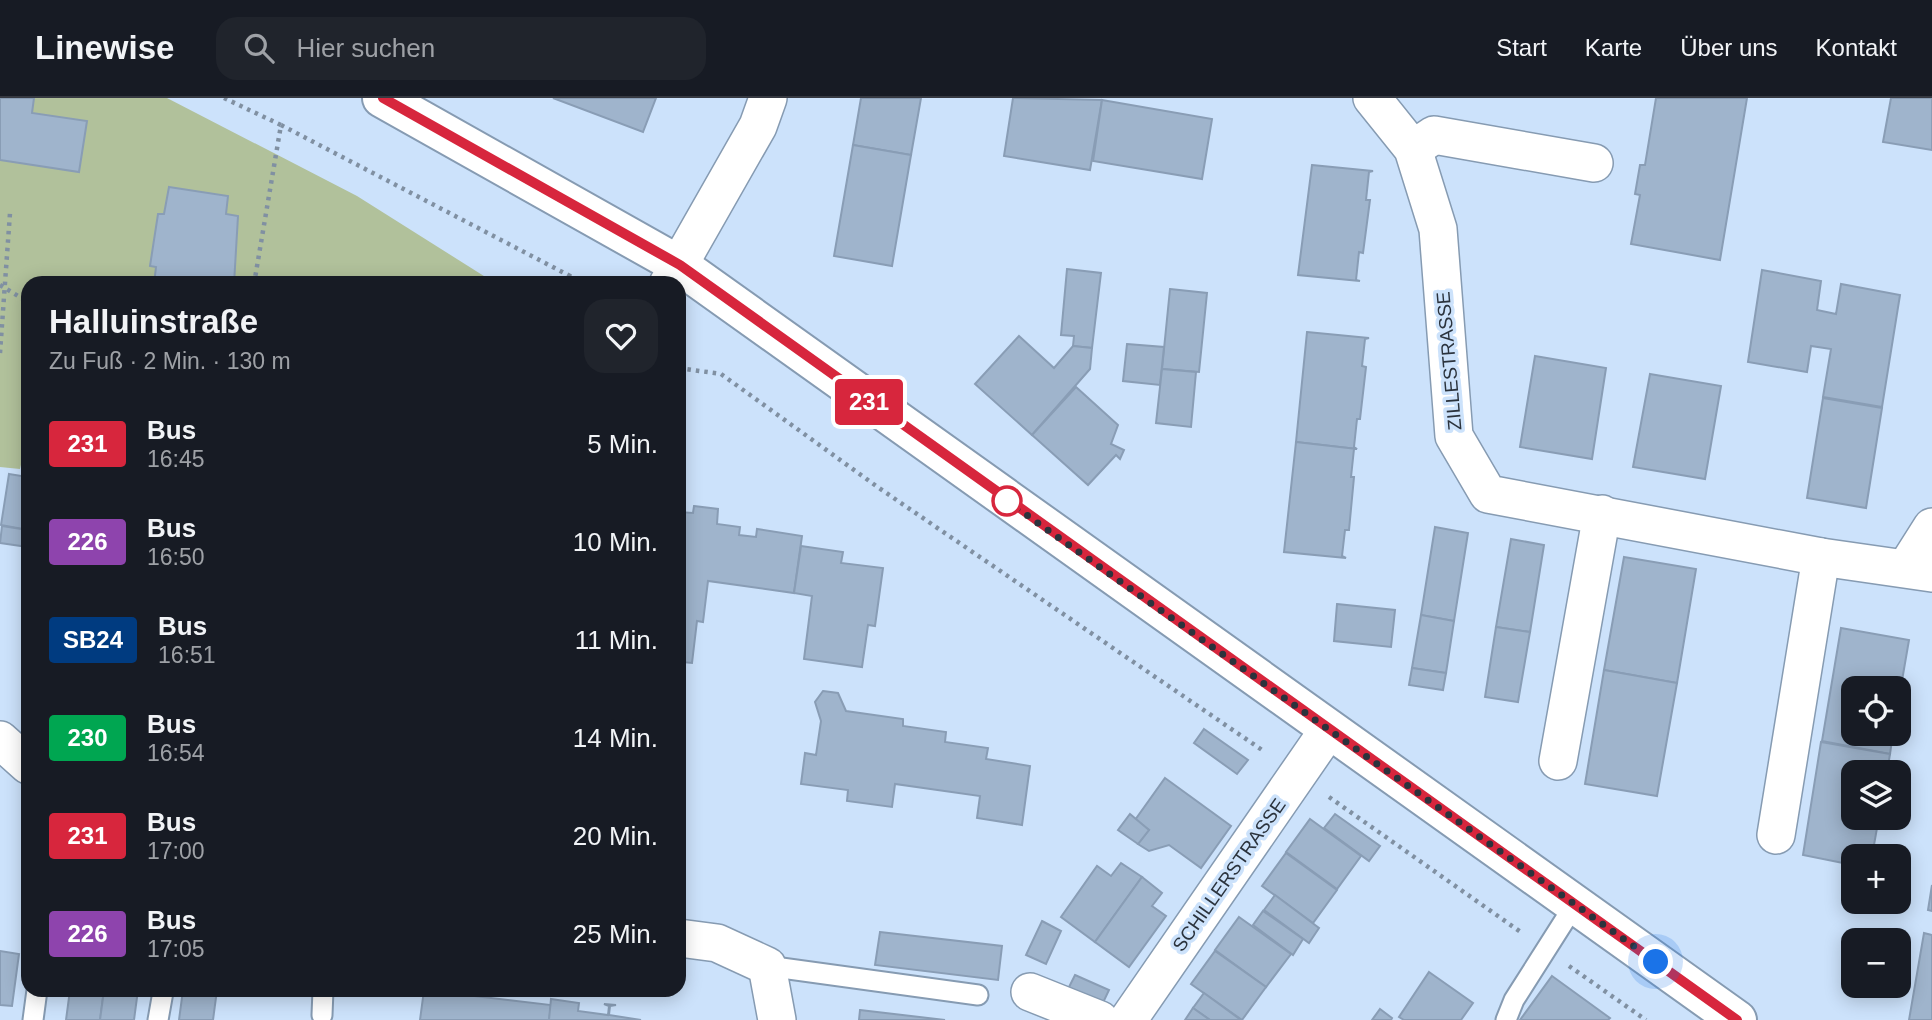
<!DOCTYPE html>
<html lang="de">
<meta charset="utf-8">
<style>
:root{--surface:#171b24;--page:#20242c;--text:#f1f3f6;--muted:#9ea1a6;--line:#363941}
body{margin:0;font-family:Helvetica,sans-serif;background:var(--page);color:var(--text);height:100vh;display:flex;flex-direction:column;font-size:26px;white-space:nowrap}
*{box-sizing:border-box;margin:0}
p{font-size:23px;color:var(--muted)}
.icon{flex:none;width:38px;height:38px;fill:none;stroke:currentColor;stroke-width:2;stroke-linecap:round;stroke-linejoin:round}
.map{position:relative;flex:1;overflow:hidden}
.panel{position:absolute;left:21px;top:178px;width:665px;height:721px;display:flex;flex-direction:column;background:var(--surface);border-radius:21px;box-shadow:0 4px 18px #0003}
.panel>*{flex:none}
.badge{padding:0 14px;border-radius:5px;font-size:24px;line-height:46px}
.controls{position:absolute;left:1841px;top:578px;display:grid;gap:14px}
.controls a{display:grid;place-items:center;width:70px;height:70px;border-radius:14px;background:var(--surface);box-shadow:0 4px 18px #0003;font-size:35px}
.you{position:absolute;width:35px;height:35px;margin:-18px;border:5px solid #fff;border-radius:50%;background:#1a73e8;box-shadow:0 0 0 10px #1a73e833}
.map>.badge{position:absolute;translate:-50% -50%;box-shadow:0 0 0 4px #fff}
.round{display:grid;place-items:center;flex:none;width:74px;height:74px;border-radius:21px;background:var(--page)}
.headline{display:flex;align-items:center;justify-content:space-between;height:119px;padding:0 28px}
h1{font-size:33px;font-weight:700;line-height:52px}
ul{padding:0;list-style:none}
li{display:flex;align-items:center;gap:21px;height:98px;padding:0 28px}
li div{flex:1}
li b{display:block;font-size:26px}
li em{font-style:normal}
li .badge{min-width:77px;font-weight:700;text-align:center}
header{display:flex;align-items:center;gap:42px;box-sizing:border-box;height:98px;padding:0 35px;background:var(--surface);border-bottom:2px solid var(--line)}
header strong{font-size:33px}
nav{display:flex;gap:38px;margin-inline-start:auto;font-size:24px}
.search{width:490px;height:63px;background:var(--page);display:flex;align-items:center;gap:18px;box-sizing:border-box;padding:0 24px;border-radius:21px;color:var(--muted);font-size:26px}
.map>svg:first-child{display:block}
.green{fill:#b1c19b}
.building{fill:#9fb4cc;stroke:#899db5;stroke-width:2}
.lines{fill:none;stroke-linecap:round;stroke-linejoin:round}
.service-casing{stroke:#869bb2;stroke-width:23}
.minor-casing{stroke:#869bb2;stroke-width:40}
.secondary-casing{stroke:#869bb2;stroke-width:42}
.path{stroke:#8090a2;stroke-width:4.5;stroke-dasharray:3.5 5;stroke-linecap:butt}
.service{stroke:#fff;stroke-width:19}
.minor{stroke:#fff;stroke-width:37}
.secondary{stroke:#fff;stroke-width:38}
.line-casing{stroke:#fff;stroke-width:16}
.line{stroke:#d7263d;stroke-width:10}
.walk{stroke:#2b333d;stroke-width:7;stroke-dasharray:0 12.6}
.stop-dot{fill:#fff;stroke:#d7263d;stroke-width:3.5}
.labels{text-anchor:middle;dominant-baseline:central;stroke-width:7;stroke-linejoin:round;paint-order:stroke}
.street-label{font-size:19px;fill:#2b333d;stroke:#cce2fb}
</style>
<header>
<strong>Linewise</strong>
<div class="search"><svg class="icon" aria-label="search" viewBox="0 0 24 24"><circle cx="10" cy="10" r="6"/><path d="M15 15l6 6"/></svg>Hier suchen</div>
<nav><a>Start</a><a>Karte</a><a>Über uns</a><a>Kontakt</a></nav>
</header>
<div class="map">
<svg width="1932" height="922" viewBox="0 0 1932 922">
<rect width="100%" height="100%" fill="#cce2fb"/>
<polygon class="green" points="0,0 167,0 357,98 495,185 28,186 28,338 20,371 0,369"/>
<g class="building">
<polygon points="0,0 34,0 32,15 87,23 79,74 0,62"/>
<polygon points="553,0 656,0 643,34"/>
<polygon points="861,0 921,0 911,57 853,47"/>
<polygon points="1013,0 1102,2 1090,72 1004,58"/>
<polygon points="1656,0 1747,0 1720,162 1631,146 1640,97 1635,96 1640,67 1645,67"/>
<polygon points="1891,0 1932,0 1932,52 1883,44"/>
<polygon points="1102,2 1212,21 1202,81 1093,63"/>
<polygon points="853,47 911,57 892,168 834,158"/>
<polygon points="1312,67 1373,73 1369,74 1366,102 1370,102 1363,155 1359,154 1356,182 1360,183 1298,177"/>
<polygon points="169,89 228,98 226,116 238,118 234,186 154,186 156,169 150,168 158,116 164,116"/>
<polygon points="1067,171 1101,175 1092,250 1073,248 1074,238 1061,237"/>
<polygon points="1762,172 1821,183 1817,212 1836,216 1841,186 1900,197 1882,309 1823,299 1831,251 1811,248 1807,274 1748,264"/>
<polygon points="1170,191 1207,195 1199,274 1162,271"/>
<polygon points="1307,234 1369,240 1365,241 1362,268 1366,269 1360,321 1357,321 1354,349 1357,351 1296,344"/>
<polygon points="1019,238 1054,270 1073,248 1092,250 1090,271 1032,337 975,286"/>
<polygon points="1127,246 1164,249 1160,287 1123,283"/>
<polygon points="1535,258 1606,270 1592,361 1520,349"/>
<polygon points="1162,271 1196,274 1191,329 1156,325"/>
<polygon points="1650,276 1721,288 1705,381 1633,369"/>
<polygon points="1076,289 1118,327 1111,346 1124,352 1120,361 1116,357 1088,387 1032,337"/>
<polygon points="1823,300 1882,310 1866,410 1807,400"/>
<polygon points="1296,344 1357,351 1354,351 1351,379 1354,379 1349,432 1345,432 1342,458 1346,460 1284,454"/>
<polygon points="9,376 28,379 28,432 1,427"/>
<polygon points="694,408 718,411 717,426 740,429 739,437 756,439 757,431 802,438 794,495 708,483 703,524 697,523 692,565 682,564 679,587 679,414 693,415"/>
<polygon points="2,428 28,432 28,449 0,445"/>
<polygon points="1435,429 1468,435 1454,523 1421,517"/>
<polygon points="1511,441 1544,447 1530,534 1496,529"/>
<polygon points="801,448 843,454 841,465 883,470 875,528 868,527 862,569 804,561 812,498 794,495"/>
<polygon points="1624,459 1696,471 1677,585 1604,572"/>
<polygon points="1337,506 1395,512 1391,549 1334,543"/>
<polygon points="1421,517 1454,523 1446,575 1412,570"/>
<polygon points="1496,529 1530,534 1518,604 1485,599"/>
<polygon points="1841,530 1909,542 1899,600 1899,590 1853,590 1853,635 1893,635 1890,656 1822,643"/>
<polygon points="1412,570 1446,575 1443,592 1409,587"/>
<polygon points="1604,572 1677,585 1657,698 1585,686"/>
<polygon points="823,593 838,595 846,613 903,621 903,628 946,634 945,644 988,650 986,661 1030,668 1022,727 977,720 980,698 895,686 892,709 847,703 848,692 801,686 805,655 816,657 821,623 815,604"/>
<polygon points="1204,631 1248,662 1237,676 1194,645"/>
<polygon points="1821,644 1890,656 1887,674 1853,674 1853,719 1879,719 1872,758 1853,758 1853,767 1803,757"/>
<polygon points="1165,680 1231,728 1201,770 1169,747 1149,753 1138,746 1149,732 1135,722"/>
<polygon points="1130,716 1149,732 1138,746 1118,732"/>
<polygon points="1335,716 1380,748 1369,763 1324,730"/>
<polygon points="1310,721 1361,758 1337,791 1286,754"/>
<polygon points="1286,755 1337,792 1313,825 1262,788"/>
<polygon points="1121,765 1142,779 1095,844 1061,819 1097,768 1111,778"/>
<polygon points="1142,779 1162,795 1152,808 1166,818 1129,869 1095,844"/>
<polygon points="1932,787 1932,813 1928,812"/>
<polygon points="1275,797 1319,830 1309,845 1264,812"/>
<polygon points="1263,813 1303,841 1293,857 1253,827"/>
<polygon points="1239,819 1291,856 1266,889 1215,852"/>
<polygon points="1042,823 1061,833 1046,866 1026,857"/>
<polygon points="880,834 1002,848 998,882 875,867"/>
<polygon points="1924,835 1932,837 1932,922 1909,922"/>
<polygon points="0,853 19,856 12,908 0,907"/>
<polygon points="1215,853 1266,889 1242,922 1191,886"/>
<polygon points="1429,874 1473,905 1461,922 1404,922 1399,919"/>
<polygon points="1075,877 1109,892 1101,909 1067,893"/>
<polygon points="1552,878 1610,920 1608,922 1520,922"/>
<polygon points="70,892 104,892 100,922 66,922"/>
<polygon points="104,892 138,892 134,922 100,922"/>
<polygon points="183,892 217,892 213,922 179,922"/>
<polygon points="424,892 551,907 549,922 420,922"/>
<polygon points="1204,895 1241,922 1210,922 1193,910"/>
<polygon points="551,901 579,905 578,913 608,917 609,908 604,906 616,907 610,908 609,917 641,922 549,922"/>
<polygon points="1193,910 1210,922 1185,922"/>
<polygon points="1380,911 1392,920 1391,922 1372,922"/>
<polygon points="860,912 945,922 859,922"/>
</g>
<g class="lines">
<defs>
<g id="service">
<polyline points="767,868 978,897"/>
<polyline points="322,917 323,892"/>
<polyline points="33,922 37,892"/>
<polyline points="158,922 163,894"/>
<polyline points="1506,922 1514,902 1575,806"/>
</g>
<g id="minor">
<polyline points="1372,0 1413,51 1438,131 1454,338 1488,396 1821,459 1932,475"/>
<polyline points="1413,51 1434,37 1594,65"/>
<polyline points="668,186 758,28 768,0"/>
<polyline points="1906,470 1932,429"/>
<polyline points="0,642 28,667"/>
<polyline points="1558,663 1602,416"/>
<polyline points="1776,737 1821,459"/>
<polyline points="679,840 717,845 767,868 777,922"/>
<polyline points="1030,894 1100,922"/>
<polyline points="1128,922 1329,631"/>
</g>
<polyline id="secondary" points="382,0 679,167 1737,922"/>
</defs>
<use href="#service" class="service-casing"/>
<use href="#minor" class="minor-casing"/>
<use href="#secondary" class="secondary-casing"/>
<g class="path">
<polyline points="224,0 281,27 254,186"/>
<polyline points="281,27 570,178 575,186"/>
<polyline points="0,187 28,204"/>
<polyline points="0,255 10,115"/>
<polyline points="679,270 721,276 879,390 1265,654"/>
<polyline points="1329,699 1522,835"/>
<polyline points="1569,868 1646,922"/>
</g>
<use href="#service" class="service"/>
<use href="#minor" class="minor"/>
<use href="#secondary" class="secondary"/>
</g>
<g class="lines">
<defs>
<polyline id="line" points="383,0 680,167 1737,922"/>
</defs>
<use href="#line" class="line-casing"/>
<use href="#line" class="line"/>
<polyline class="walk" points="1007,403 1656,864"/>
</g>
<circle class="stop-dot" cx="1007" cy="403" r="14"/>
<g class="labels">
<g class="street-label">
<text transform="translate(1449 263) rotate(-95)">ZILLESTRASSE</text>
<text transform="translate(1229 777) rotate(-55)">SCHILLERSTRASSE</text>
</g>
</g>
</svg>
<div class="controls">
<a><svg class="icon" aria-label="locate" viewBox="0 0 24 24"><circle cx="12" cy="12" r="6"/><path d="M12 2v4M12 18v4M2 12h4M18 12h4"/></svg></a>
<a><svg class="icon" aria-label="layers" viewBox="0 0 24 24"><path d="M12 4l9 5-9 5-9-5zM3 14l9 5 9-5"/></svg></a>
<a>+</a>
<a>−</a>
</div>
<div class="you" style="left:1656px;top:864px"></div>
<b class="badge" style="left:869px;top:304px;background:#d7263d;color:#fff">231</b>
<section class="panel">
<div class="headline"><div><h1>Halluinstraße</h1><p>Zu Fuß · 2 Min. · 130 m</p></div><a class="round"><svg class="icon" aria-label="heart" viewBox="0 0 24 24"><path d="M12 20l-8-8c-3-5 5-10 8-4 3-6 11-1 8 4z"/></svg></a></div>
<ul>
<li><span class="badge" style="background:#d7263d;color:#fff">231</span><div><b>Bus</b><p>16:45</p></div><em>5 Min.</em></li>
<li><span class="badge" style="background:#8e44ad;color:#fff">226</span><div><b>Bus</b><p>16:50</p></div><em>10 Min.</em></li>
<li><span class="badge" style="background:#003b80;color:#fff">SB24</span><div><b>Bus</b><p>16:51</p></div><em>11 Min.</em></li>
<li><span class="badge" style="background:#00a651;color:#fff">230</span><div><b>Bus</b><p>16:54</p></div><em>14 Min.</em></li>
<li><span class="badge" style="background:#d7263d;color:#fff">231</span><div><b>Bus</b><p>17:00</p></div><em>20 Min.</em></li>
<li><span class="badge" style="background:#8e44ad;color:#fff">226</span><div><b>Bus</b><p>17:05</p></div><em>25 Min.</em></li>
</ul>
</section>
</div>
